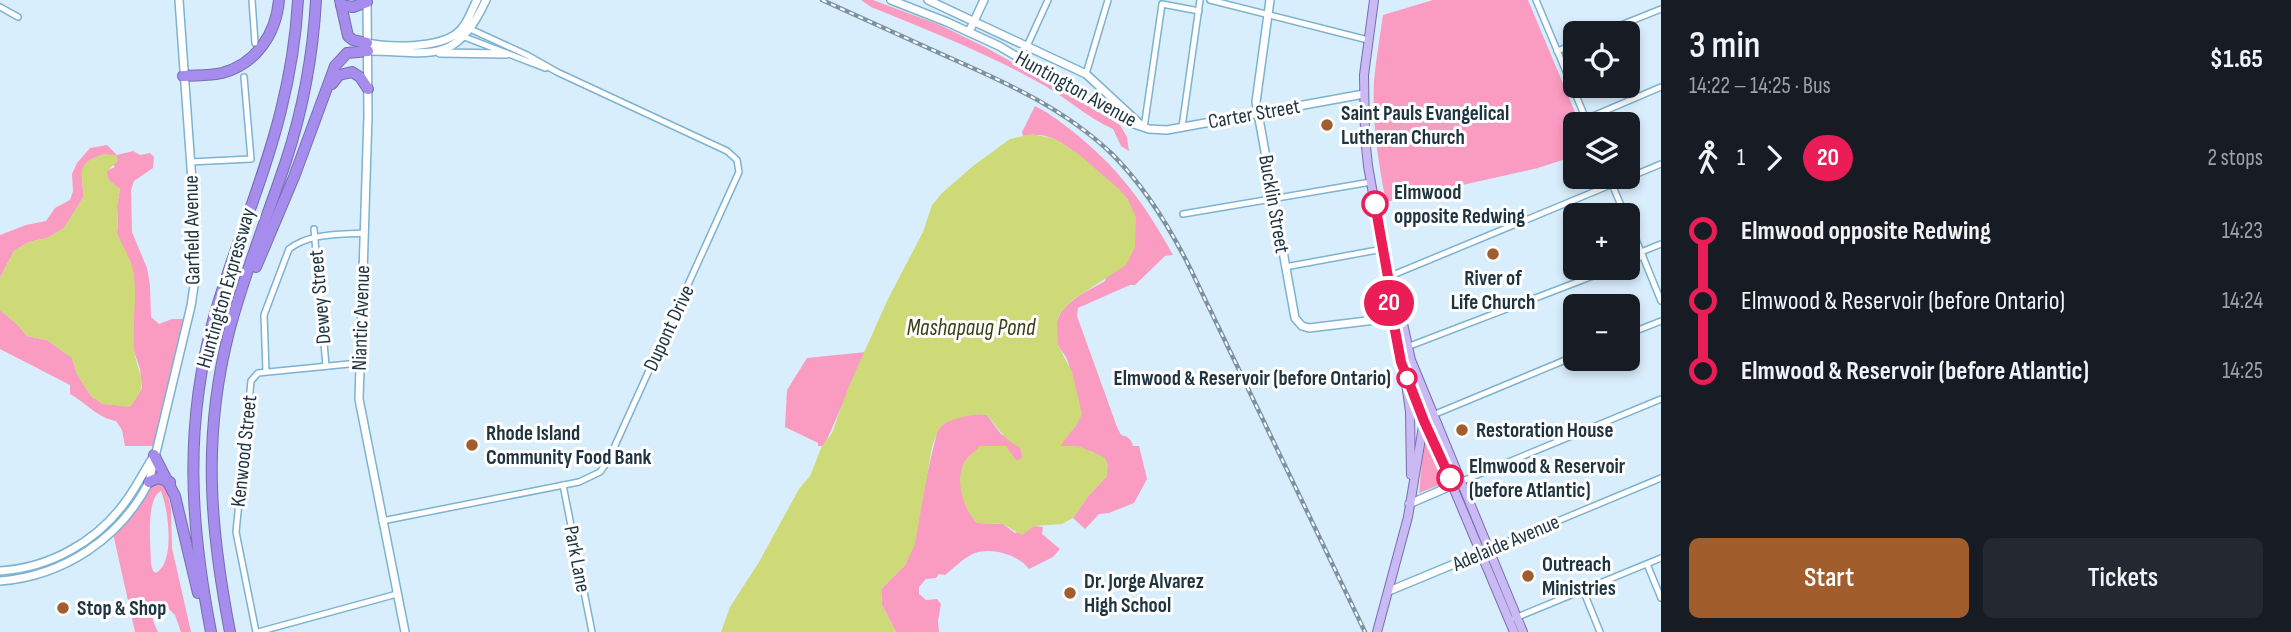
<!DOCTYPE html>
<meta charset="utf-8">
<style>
:root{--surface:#171b24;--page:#242831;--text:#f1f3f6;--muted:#9ea1a6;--accent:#a15e2c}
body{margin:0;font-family:"Sofia Sans Condensed",sans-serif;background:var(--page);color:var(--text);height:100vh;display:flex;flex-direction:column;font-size:26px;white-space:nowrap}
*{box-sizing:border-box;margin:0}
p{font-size:23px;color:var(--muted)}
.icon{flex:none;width:38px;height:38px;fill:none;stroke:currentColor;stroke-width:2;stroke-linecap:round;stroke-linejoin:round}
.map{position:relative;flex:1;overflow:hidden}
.side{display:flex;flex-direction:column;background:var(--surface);width:630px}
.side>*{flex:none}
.badge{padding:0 14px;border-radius:23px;font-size:24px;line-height:46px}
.controls{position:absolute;left:1563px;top:21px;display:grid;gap:14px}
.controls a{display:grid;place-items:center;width:77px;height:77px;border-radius:10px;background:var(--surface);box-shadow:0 4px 10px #0003;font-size:35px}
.map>.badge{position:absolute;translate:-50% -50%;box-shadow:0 0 0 4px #fff}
.legs{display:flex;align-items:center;gap:10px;height:77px;padding:0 28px;font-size:23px}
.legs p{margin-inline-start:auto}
.head{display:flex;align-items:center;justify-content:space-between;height:119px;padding:0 28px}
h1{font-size:38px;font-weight:600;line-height:52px}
.action{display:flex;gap:14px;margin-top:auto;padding:14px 28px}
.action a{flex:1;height:80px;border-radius:10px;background:var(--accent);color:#fff;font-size:28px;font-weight:600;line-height:80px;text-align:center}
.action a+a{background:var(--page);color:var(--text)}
ul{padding:0 28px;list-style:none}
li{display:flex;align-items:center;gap:24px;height:70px;font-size:26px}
li i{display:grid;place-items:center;width:10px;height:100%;margin:0 9px;background:currentColor}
li i::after{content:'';width:18px;height:18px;margin:-9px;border:5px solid;border-radius:50%;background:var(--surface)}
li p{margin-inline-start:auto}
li:first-child i{background:linear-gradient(#0000 50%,currentColor 0)}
li:last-child i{background:linear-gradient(currentColor 50%,#0000 0)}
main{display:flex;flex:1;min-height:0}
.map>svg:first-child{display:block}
.green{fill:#fa9cc1;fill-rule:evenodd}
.water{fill:#ceda78}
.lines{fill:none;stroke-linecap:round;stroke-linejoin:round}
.street-casing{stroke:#7cb2d2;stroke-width:8}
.secondary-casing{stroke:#7cb2d2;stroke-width:10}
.primary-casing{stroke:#766db0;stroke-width:10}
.highway-casing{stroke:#766db0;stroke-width:12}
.street{stroke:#fff;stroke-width:5}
.secondary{stroke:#fff;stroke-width:7}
.primary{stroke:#cabaf4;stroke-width:8}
.highway{stroke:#a68cec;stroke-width:10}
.rail-casing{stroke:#7d92a0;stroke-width:4.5}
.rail{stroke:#fff;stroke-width:2;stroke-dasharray:5;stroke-linecap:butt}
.line-1-casing{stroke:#fff;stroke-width:16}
.line-1{stroke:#ea1d57;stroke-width:10}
.poi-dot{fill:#a15e2c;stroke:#fff;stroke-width:2.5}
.stop-1-dot{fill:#fff;stroke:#ea1d57;stroke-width:3.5}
.labels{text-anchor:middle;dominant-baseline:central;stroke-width:6;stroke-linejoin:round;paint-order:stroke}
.street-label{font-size:21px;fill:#1e3441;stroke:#fff}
.poi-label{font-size:21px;font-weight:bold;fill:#1e3441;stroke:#fff;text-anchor:start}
.stop-label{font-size:21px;font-weight:bold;fill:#1e3441;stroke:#fff;text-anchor:start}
.water-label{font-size:23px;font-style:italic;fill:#393d14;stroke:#fff}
</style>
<main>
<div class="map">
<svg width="1661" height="632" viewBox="0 0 1661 632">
<rect width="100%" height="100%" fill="#d9eefc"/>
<g class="green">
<path d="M 861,0 L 873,0 L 940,25 L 985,47 L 1064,91 L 1120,125 L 1127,137 L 1129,151 L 1121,146 L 1113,129 C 1088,118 1068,99 1045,86 C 991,55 928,30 871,7 Z"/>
<path d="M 1433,0 L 1528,0 L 1580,124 L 1575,124 L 1575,156 L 1538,168 L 1386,202 C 1378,162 1372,122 1374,81 C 1376,59 1380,36 1383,15 Z"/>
<path d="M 1035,106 C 1048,112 1059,121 1071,130 C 1118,167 1145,204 1173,255 L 1165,256 L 1135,285 L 1130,285 L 1078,308 L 1077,316 L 1117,427 L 1121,435 C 1129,437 1131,439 1133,446 L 1139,446 L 1147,479 L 1134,503 L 1109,513 L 1099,514 L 1085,529 L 1073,518 L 1089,495 L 1107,476 L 1093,452 L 1078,448 L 1078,446 L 1060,446 L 1061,443 L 1077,424 C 1075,407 1073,374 1067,359 C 1065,354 1060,350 1058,345 C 1047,308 1079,296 1105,281 L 1128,200 C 1118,188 1107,180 1095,170 C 1074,152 1054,129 1023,136 L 1022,132 Z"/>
<path d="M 107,145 L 117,155 L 133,151 L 140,155 L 150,153 L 154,157 L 153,168 L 134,181 L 131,190 L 132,232 L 147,268 L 150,285 L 151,317 L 159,324 L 172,319 L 184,319 L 160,446 L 125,446 L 122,430 L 116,421 C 98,418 86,403 70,394 L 70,385 L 0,349 L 0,310 L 17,324 L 27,336 L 47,340 L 72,358 L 77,374 L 91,396 L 103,404 L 130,406 L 142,388 L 140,369 L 133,348 L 134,275 L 116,231 L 118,230 L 117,205 L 120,189 L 109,181 L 106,171 L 115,167 L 105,154 C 73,164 84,173 83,198 L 64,228 L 47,238 L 29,242 L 14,251 L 0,278 L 0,235 L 26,225 L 46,221 L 55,208 L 70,200 L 73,191 L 72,174 L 77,163 L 90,148 Z"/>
<polygon points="866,352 824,446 818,446 818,443 785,427 787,390 807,358"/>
<path d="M 975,413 L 987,415 L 1001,434 L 1020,446 L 1023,458 L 1017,462 L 1005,446 C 997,447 985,446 978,450 C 949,464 962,504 977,523 L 1003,524 L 1015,533 L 1034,526 L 1043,527 L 1042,534 L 1060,549 L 1053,557 L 1029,569 C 1018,555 995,548 978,552 C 966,555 954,568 945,575 L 939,574 L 936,578 L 926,579 L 919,587 L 919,594 L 926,600 L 937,599 L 941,604 L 938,621 L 939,632 L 896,632 L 882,605 L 881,589 L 906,564 L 937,432 C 947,416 958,419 975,413 Z"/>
<polygon points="1429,439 1447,482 1419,493 1424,441"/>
<path d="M 164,478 L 171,508 L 172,548 L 191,632 L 181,632 L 175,615 L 165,605 L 155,605 C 149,615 154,623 158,632 L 135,632 L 112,529 L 145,486 ZM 161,491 C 168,508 176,562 156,573 L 153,571 L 151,564 C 151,547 145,499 161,491 Z"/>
</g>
<g class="water">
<path d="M 1032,134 L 1055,139 L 1077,153 L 1119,189 L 1128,200 L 1136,217 L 1135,247 L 1126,265 L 1071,301 L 1059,315 L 1057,321 L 1058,345 L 1072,372 L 1082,414 L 1077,424 L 1060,446 L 1078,446 L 1104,457 L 1108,464 L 1107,476 L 1089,495 L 1073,518 L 1062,524 L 1034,526 L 1022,535 L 1003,524 L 977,523 C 963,510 955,480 964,463 C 968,456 975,452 980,446 L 1006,446 L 1016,461 L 1023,457 L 1020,447 C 1005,442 998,427 987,415 C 977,414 973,415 963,417 C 940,423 940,424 932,447 L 915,544 L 906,564 L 881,589 L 882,605 L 896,632 L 721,632 L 730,607 L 759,562 L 799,489 L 810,476 L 822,446 L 832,433 L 849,386 L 888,299 L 923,232 L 932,205 L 942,193 L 973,166 L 1010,139 Z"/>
<path d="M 105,154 L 116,155 L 118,161 L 107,171 L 109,181 L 120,189 L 117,205 L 118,230 L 116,231 C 122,246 132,259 134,276 C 137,299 132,323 134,346 C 135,375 153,379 130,407 L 103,404 L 91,396 L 77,374 L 72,358 L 47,340 L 27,336 L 17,324 L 0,310 L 0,278 L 14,251 L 29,242 L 47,238 L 64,228 L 83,198 C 84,173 72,164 105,154 Z"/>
</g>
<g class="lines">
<defs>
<g id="street">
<polyline points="252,0 255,43"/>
<polyline points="1210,0 1368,40"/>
<polyline points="1536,0 1588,124"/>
<polyline points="0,7 18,17"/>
<polyline points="1601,33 1661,9"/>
<polyline points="462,36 545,68"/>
<polyline points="1027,46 1048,0"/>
<polyline points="1557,51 1575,44"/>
<polyline points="1086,74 1108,0"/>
<polyline points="1586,119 1661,87"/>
<polyline points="1182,127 1200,0"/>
<polyline points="1144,128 1162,4 1199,11"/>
<polyline points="190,162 251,159 244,77"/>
<polyline points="1609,177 1625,215"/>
<polyline points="1183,214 1371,182"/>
<polyline points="1628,220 1661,301"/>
<polyline points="314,229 326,366"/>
<polyline points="1641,252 1661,244"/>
<polyline points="1628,262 1643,256"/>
<polyline points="1285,267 1383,249"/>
<polyline points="1388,277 1661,164"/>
<polyline points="1628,334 1661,321"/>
<polyline points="1407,347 1614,268"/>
<path d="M 266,371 L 264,315 L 289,249 C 310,233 338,235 363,233"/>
<polyline points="1433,415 1575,356"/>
<polyline points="1460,482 1661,399"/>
<polyline points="563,485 592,632"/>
<polyline points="382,521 579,482 600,472 608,461 739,172 737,160 727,151 557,72 527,55 468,28"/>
<polyline points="1488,550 1661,478"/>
<polyline points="1647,564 1661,598"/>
<polyline points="1583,590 1600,632"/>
<polyline points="1515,618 1661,558"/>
<polyline points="256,632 236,532 251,381 258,373 359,363"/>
<polyline points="258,632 397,594"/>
</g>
<g id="secondary">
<polyline points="367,0 368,116 359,399 405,632"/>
<polyline points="891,0 947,22 999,46 1128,122 1149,129 1167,130 1364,94"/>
<polyline points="928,0 1086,74 1141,125"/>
<polyline points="1270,0 1256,102 1295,318 1302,326 1309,328 1392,318"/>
<polyline points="969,32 984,0"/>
<path d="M 367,43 C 390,48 437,48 456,34 C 467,26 471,11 477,0"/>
<path d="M 368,51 C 431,51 455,67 486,0"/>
<polyline points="440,53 506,54"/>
<polyline points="1409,504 1460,482"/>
<path d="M 0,571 C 49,568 97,542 126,501 C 136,488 143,473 152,459"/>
<path d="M 0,581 C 63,576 120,539 149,482 L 191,306 L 196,272 L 196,237 L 179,0"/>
<polyline points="1389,591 1488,550"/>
</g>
<g id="primary">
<polyline points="1374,0 1364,75 1365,136 1368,166 1388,277 1387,288 1396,343 1405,373 1514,632"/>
<polyline points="1388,277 1395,287 1411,360 1523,632"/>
<polyline points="1406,383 1410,412 1411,475"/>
<polyline points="1377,632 1408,517 1424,420"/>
</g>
<g id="highway">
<polyline points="340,0 348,36 353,40 367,43"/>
<polyline points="341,5 353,7 367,2"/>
<path d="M 183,76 C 196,75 209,76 222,73 C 256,64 276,34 279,0"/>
<polyline points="332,84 339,75 352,72 360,77 368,89"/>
<polyline points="256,267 294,177 335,66 347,53 368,51"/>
<polyline points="154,455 175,496 198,593"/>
<polyline points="149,482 158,478 170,482"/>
<path d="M 211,632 C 190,523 184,425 214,317 C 234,247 264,180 281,110 C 290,74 296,37 298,0"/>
<path d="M 230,632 C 210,528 202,437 229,332 C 244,274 267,218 286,161 C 303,109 313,55 316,0"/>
</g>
</defs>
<use href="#street" class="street-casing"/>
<use href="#secondary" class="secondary-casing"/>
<use href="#primary" class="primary-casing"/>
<use href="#highway" class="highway-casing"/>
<use href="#street" class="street"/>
<use href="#secondary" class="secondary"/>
<use href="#primary" class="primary"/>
<use href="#highway" class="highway"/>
<defs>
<path id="rail" d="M 822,0 C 864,19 906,38 948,57 C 1007,83 1065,109 1112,154 C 1145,187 1169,226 1190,268 L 1365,632"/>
</defs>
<use href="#rail" class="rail-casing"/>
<use href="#rail" class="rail"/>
</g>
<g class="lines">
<defs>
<polyline id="line-1" points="1375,204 1388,277 1387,288 1401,362 1424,421 1450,478"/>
</defs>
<use href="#line-1" class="line-1-casing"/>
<use href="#line-1" class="line-1"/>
</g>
<g class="poi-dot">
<circle cx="1327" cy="125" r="7"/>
<circle cx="1493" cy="254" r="7"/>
<circle cx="1462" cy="430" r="7"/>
<circle cx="472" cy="445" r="7"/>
<circle cx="1528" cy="576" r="7"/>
<circle cx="1070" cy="593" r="7"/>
<circle cx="63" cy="608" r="7"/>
</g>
<g class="stop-1-dot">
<circle cx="1375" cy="204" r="12"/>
<circle cx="1407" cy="378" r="9"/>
<circle cx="1450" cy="478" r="12"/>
</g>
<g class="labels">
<g class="street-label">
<text transform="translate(1076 89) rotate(29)">Huntington Avenue</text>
<text transform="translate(1254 114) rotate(-10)">Carter Street</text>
<text transform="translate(1274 204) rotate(80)">Bucklin Street</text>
<text transform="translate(192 230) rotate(-91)">Garfield Avenue</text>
<text transform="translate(226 288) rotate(-74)">Huntington Expressway</text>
<text transform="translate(320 297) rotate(-95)">Dewey Street</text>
<text transform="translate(361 318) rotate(-88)">Niantic Avenue</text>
<text transform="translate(669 328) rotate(-65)">Dupont Drive</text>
<text transform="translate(244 451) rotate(-84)">Kenwood Street</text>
<text transform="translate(1506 543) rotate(-23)">Adelaide Avenue</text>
<text transform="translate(577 559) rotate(79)">Park Lane</text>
</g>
<g class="poi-label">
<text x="1341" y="113">Saint Pauls Evangelical<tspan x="1341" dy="24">Lutheran Church</tspan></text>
<text x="1493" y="278" text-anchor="middle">River of<tspan x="1493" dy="24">Life Church</tspan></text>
<text x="1476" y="430">Restoration House</text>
<text x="486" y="433">Rhode Island<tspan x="486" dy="24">Community Food Bank</tspan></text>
<text x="1542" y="564">Outreach<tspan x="1542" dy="24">Ministries</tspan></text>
<text x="1084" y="581">Dr. Jorge Alvarez<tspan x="1084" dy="24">High School</tspan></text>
<text x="77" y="608">Stop &amp; Shop</text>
</g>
<g class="stop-label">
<text x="1394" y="192">Elmwood<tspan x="1394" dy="24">opposite Redwing</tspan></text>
<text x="1391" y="378" text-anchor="end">Elmwood &amp; Reservoir (before Ontario)</text>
<text x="1469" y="466">Elmwood &amp; Reservoir<tspan x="1469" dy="24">(before Atlantic)</tspan></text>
</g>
<g class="water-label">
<text x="971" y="328">Mashapaug Pond</text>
</g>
</g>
</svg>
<div class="controls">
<a><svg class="icon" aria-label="locate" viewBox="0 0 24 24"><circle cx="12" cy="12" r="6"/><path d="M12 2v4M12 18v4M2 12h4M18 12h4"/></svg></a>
<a><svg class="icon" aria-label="layers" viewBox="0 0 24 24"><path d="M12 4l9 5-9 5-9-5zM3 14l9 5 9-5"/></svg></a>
<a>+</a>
<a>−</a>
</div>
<b class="badge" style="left:1389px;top:303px;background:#ea1d57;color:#fff">20</b>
</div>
<section class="side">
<div class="head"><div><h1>3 min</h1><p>14:22 – 14:25 · Bus</p></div><b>$1.65</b></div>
<div class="legs"><svg class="icon" aria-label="walk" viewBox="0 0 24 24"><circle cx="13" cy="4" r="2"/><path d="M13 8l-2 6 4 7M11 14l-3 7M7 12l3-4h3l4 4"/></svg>1<svg class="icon" aria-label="forward" viewBox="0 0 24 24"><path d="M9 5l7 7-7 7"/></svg><b class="badge" style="background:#ea1d57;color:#fff">20</b><p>2 stops</p></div>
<ul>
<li><i style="color:#ea1d57"></i><b>Elmwood opposite Redwing</b><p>14:23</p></li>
<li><i style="color:#ea1d57"></i><span>Elmwood &amp; Reservoir (before Ontario)</span><p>14:24</p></li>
<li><i style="color:#ea1d57"></i><b>Elmwood &amp; Reservoir (before Atlantic)</b><p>14:25</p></li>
</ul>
<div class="action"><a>Start</a><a>Tickets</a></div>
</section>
</main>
